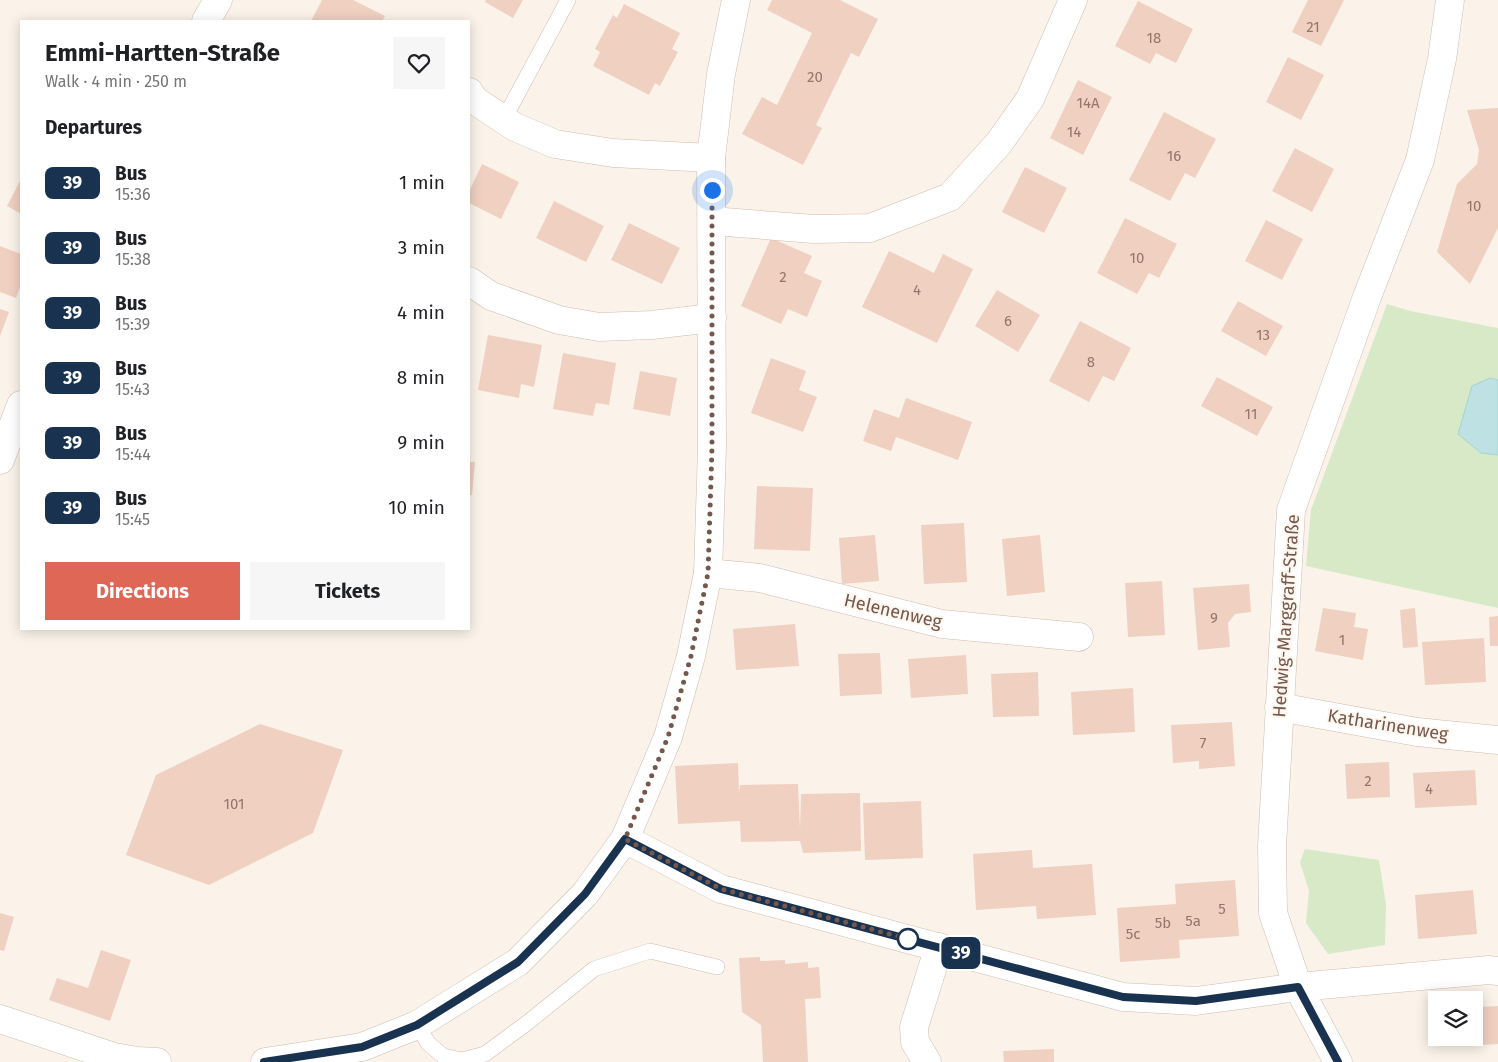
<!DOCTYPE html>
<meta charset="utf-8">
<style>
:root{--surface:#fff;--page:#f6f6f6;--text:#202124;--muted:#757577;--accent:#de6855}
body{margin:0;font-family:"Fira Sans",sans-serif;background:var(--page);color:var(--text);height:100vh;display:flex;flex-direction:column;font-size:19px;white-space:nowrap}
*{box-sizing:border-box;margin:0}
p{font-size:16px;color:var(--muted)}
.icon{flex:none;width:28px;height:28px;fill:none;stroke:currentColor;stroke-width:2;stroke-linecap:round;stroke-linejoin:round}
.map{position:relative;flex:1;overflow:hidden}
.sheet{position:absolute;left:20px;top:20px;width:450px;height:610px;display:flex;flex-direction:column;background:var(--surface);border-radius:0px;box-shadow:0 2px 12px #0003}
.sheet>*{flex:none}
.badge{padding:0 10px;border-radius:8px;font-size:18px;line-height:32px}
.buttons{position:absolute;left:1428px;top:991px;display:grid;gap:10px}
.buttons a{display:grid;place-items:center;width:55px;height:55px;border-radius:0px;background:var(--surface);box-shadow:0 2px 12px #0003;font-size:25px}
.you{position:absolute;width:25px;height:25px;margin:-12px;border:4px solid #fff;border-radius:50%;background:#1a73e8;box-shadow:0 0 0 8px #1a73e833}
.map>.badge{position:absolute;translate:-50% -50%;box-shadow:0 0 0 2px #fff}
h2{padding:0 25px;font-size:19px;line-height:45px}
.round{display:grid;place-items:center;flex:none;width:52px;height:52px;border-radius:0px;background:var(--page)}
.summary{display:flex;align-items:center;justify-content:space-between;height:85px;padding:0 25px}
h1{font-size:24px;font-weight:700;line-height:38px}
.primary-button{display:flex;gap:10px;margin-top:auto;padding:10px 25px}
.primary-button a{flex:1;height:58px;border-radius:0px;background:var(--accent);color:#fff;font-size:20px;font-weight:700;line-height:58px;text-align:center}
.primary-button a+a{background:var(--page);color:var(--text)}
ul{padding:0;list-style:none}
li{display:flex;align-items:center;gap:15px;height:65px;padding:0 25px}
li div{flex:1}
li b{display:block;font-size:19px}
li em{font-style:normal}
li .badge{min-width:55px;font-weight:700;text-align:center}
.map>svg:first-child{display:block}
.green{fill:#d7e9c7}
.water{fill:#bee2e4;stroke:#a4d2d6}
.building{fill:#efd0c1}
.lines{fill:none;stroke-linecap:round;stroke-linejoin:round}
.lane-casing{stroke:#cfbcb1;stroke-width:16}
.street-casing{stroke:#cfbcb1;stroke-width:29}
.lane{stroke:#fff;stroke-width:15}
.street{stroke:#fff;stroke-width:28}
.line-casing{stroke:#fff;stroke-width:11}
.line{stroke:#193250;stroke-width:8}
.walk{stroke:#75584d;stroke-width:5;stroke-dasharray:0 9}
.stop-dot{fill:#fff;stroke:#193250;stroke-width:2.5}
.labels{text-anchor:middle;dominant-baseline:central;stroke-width:4;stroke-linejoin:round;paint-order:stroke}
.number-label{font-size:15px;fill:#94766a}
.street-label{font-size:18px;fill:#75584d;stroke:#fef7ef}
</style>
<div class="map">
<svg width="1498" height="1062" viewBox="0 0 1498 1062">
<rect width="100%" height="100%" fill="#fbf3e9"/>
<g class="green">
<polygon points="1387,304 1410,311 1498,328 1498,608 1306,566 1311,510"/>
<polygon points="1305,849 1379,860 1386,905 1385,945 1328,954 1306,923 1309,891 1300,862"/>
</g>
<polygon class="water" points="1490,378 1498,380 1498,455 1481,453 1458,434 1472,386"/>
<g class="building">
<polygon points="322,0 353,0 385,16 382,21 311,21"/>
<polygon points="486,0 523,0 513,18 485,2"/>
<polygon points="772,0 840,0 878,19 859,57 851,53 816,125 822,128 803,165 742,134 762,97 777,105 812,33 767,10"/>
<polygon points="1308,0 1344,0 1321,46 1292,32"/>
<polygon points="1138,1 1193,29 1176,63 1156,53 1150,64 1115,46"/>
<polygon points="624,4 680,33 672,49 678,52 660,86 655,83 649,95 593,66 600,52 595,49 613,15 617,18"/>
<polygon points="1288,57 1324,75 1301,120 1266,102"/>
<polygon points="1078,80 1112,97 1083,155 1050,138"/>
<polygon points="1498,108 1498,228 1470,284 1437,252 1457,184 1477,164 1479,150 1467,110"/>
<polygon points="1164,112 1216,139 1195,178 1185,173 1170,201 1129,180"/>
<polygon points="1295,148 1334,169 1312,212 1272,191"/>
<polygon points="482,164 519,182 501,219 469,203 469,192"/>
<polygon points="1025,167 1067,188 1044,233 1002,212"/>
<polygon points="21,179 21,214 7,206"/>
<polygon points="554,201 604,226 586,262 536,238"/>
<polygon points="1125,218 1177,244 1159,278 1149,273 1137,294 1097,273"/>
<polygon points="1266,220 1303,239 1282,280 1245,261"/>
<polygon points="629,223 680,248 662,284 611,260"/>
<polygon points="771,238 812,256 804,273 822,281 807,317 788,309 781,324 741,306"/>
<polygon points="0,246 21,254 21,284 16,298 0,292"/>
<polygon points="889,251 934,273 943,254 973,269 937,343 862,307"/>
<polygon points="997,290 1040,315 1018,352 975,326"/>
<polygon points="1238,301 1283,326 1266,356 1221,331"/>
<polygon points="0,309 9,312 0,336"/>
<polygon points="1080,321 1131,348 1114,381 1103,376 1089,402 1049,381"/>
<polygon points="488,335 542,345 534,387 521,384 519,398 478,390"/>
<polygon points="563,353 616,363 609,405 596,403 593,416 553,409"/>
<polygon points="771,358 806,371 799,390 817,397 803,432 751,413"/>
<polygon points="640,371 677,378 670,416 633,409"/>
<polygon points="1217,377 1273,407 1257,436 1201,406"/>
<polygon points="906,398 972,422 958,460 896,437 891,451 863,441 874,409 899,418"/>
<polygon points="469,462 475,462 472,495 469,495"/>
<polygon points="757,486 813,488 810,551 754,549"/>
<polygon points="964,523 967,582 924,584 921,525"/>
<polygon points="875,535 879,581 842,584 839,538"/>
<polygon points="1040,535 1045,592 1007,596 1002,539"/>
<polygon points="1162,581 1165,635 1128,637 1125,583"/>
<polygon points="1249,584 1251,612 1235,614 1228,623 1230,647 1198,650 1193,588"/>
<polygon points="1323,608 1356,613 1354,627 1368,629 1363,660 1315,651"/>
<polygon points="1415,608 1418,647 1403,648 1400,610"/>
<polygon points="1498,616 1498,646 1490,646 1489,617"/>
<polygon points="795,624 799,666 736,670 733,629"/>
<polygon points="1484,638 1486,682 1425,685 1422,642"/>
<polygon points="880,653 882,694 840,696 838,654"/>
<polygon points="966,655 968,694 911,698 908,659"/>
<polygon points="1038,672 1039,716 993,717 991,674"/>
<polygon points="1133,688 1135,732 1073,735 1071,692"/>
<polygon points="1232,722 1235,766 1199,769 1199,761 1173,763 1171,725"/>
<polygon points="260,724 343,750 313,833 209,885 126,855 156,775"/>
<polygon points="1389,762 1390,797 1347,799 1345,764"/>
<polygon points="738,763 739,793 740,785 798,784 800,830 801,794 860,793 861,851 803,853 800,841 741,842 740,821 678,824 675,766"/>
<polygon points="1475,770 1477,805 1415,808 1413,773"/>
<polygon points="921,801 923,858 865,860 863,803"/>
<polygon points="1032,850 1033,868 1092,864 1096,915 1037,919 1036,906 976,910 973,854"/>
<polygon points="1235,880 1239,936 1179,940 1180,958 1120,962 1117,908 1176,904 1175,884"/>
<polygon points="1473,890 1477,934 1418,939 1415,895"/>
<polygon points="0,913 14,917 4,951 0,950"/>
<polygon points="101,950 131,960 110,1021 49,1000 57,978 88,988"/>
<polygon points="760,957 760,961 785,960 785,964 808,962 808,968 819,967 821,998 805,999 808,1062 763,1062 761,1025 742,1012 739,958"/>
<polygon points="1498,1006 1498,1044 1483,1045 1480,1007"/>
<polygon points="1054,1049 1054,1062 1004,1062 1003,1051"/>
</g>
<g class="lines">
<defs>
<g id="lane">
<polyline points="504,119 568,0"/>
<polyline points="417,1025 428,1043 443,1056 462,1060 485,1054 527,1023 594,969 650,951 717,967"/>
</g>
<g id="street">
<polyline points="206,21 218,0"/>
<polyline points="469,92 474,100 515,127 555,144 613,153 711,158"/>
<polyline points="712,221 814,229 870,228 950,197 999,143 1030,99 1073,0"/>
<polyline points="469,281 491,296 559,320 599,327 652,325 712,318"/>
<polyline points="0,460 21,405"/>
<polyline points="708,573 760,578 942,624 1079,637"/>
<polyline points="1279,707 1417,732 1498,740"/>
<polyline points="625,839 721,889 1123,997 1196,1001 1298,987 1489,970 1498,971"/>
<polyline points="0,1019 114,1057 137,1061 157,1062"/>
<polyline points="265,1062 362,1047 417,1025 518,962 585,894 625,839 668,737 691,656 708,573 712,448 711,158 721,74 736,0"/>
<polyline points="927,1062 915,1042 914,1027 939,947"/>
<polyline points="1338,1062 1298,987 1273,913 1272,846 1291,510 1367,297 1420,160 1442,59 1450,0"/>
</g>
</defs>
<use href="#lane" class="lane-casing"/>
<use href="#street" class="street-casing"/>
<use href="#lane" class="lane"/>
<use href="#street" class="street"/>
</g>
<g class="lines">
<defs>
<polyline id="line" points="264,1062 362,1047 417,1025 518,962 585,894 625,839 721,889 1123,997 1196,1001 1298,987 1338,1062"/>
</defs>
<use href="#line" class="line-casing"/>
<use href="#line" class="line"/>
<polyline class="walk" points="712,190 712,448 708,573 691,656 668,737 625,839 721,889 908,939"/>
</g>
<circle class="stop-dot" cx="908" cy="939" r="10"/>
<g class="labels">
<g class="number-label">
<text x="1313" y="27">21</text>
<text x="1154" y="38">18</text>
<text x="815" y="77">20</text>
<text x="1088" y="103">14A</text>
<text x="1074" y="132">14</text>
<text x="1174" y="156">16</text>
<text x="1474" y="206">10</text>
<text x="1137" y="258">10</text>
<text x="783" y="277">2</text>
<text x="917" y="290">4</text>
<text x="1008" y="321">6</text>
<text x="1263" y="335">13</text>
<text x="1091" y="362">8</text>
<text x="1251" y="414">11</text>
<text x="1214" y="618">9</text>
<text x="1342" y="640">1</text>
<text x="1203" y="743">7</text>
<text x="1368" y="781">2</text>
<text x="1429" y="789">4</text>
<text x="234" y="804">101</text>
<text x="1222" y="909">5</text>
<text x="1193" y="921">5a</text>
<text x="1163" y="923">5b</text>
<text x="1133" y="934">5c</text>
</g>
<g class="street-label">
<text transform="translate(893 611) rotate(13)">Helenenweg</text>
<text transform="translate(1286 616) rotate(-86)">Hedwig-Marggraff-Straße</text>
<text transform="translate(1388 725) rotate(9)">Katharinenweg</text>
</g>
</g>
</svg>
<div class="buttons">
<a><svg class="icon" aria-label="layers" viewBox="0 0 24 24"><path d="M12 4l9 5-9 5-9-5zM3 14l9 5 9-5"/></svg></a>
</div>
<div class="you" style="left:712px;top:190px"></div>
<b class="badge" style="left:961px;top:953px;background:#193250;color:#fff">39</b>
<section class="sheet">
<div class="summary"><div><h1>Emmi-Hartten-Straße</h1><p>Walk · 4 min · 250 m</p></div><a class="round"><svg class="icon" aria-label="heart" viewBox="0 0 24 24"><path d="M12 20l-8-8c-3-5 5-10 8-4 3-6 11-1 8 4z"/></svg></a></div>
<h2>Departures</h2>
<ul>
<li><span class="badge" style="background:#193250;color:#fff">39</span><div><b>Bus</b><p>15:36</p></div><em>1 min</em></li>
<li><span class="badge" style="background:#193250;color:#fff">39</span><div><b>Bus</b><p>15:38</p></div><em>3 min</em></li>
<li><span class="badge" style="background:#193250;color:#fff">39</span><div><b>Bus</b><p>15:39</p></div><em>4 min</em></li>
<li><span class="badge" style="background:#193250;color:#fff">39</span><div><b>Bus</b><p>15:43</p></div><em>8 min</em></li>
<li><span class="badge" style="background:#193250;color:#fff">39</span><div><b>Bus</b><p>15:44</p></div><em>9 min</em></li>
<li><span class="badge" style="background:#193250;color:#fff">39</span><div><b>Bus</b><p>15:45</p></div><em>10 min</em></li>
</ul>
<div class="primary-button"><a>Directions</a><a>Tickets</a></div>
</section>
</div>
